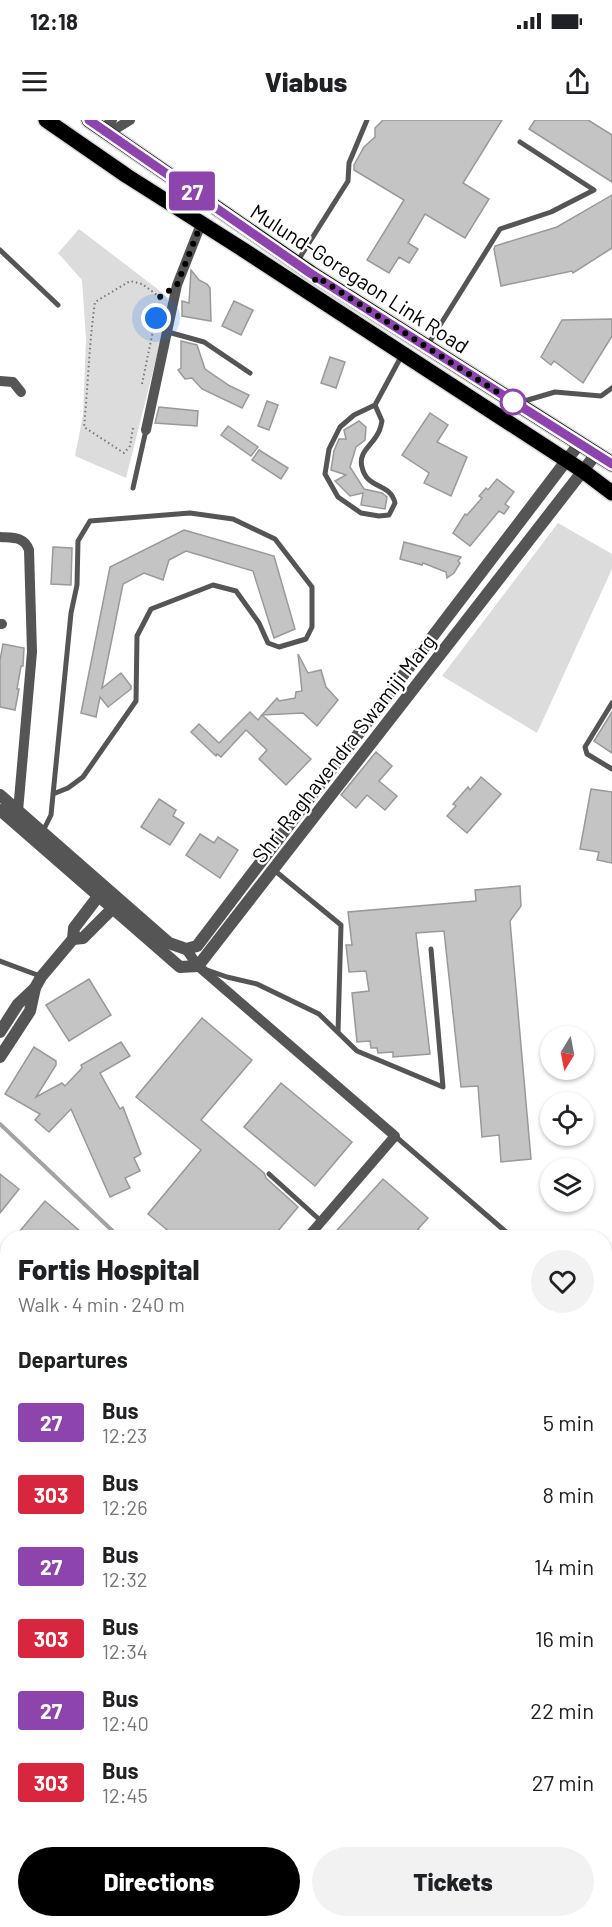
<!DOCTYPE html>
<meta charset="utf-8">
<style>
:root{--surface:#fff;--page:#f2f2f2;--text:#202124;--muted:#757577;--accent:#000}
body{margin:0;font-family:Barlow,sans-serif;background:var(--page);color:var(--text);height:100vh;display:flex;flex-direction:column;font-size:22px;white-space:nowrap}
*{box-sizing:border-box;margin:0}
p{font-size:20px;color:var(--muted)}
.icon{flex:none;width:33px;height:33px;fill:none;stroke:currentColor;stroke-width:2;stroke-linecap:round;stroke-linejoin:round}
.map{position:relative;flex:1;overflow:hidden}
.drawer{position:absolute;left:0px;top:1110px;width:612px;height:698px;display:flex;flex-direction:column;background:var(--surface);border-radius:24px 24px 0 0;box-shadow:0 2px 4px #0004}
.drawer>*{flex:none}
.badge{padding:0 12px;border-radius:4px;font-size:21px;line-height:39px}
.needle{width:39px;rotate:190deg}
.tools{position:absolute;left:540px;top:906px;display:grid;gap:12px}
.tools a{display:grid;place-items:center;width:54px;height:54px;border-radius:50%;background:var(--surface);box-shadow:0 2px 4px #0004;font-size:30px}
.you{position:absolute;width:30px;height:30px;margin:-15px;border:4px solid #fff;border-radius:50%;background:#1a73e8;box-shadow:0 0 0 9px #1a73e833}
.map>.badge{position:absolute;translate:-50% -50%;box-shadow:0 0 0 3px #fff}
h2{padding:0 18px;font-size:22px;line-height:54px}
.round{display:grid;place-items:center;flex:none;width:63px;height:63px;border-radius:32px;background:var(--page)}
.headline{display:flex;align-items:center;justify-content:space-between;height:102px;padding:0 18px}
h1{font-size:28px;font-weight:800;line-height:45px}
.cta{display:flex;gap:12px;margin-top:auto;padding:12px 18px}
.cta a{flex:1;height:69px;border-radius:36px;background:var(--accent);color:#fff;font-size:24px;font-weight:800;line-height:69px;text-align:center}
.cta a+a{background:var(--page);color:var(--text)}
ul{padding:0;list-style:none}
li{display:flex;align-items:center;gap:18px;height:72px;padding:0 18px}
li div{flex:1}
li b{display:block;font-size:22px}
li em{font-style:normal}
li .badge{min-width:66px;font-weight:700;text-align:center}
.status{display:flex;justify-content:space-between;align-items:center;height:42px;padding:0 30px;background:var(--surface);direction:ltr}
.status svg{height:16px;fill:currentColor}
header{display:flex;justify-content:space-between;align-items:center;height:78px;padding:0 18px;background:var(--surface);font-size:27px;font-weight:800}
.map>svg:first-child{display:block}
.green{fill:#dcdcdc}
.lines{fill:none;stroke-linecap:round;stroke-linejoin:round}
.stream{stroke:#a3a3a3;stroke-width:4}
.building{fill:#c4c4c4;stroke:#999;stroke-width:1.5}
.primary-casing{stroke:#dbdbdb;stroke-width:18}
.path{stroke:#777;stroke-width:2;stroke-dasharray:1.5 3;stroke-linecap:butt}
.service{stroke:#555;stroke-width:5}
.minor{stroke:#555;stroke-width:10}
.tertiary{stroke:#555;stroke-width:12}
.primary{stroke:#000;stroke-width:15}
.line-casing{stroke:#fff;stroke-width:14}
.line{stroke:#8e44ad;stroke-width:9}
.walk{stroke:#000;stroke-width:6;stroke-dasharray:0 10.8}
.stop-dot{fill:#fff;stroke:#8e44ad;stroke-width:3}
.labels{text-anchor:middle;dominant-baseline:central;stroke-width:4.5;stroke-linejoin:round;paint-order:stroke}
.street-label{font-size:21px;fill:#000;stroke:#fff}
</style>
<div class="status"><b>12:18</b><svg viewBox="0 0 49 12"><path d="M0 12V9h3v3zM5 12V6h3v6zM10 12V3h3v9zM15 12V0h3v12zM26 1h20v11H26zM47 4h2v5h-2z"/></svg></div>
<header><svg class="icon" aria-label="menu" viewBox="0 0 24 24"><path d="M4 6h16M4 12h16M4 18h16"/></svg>Viabus<svg class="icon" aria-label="share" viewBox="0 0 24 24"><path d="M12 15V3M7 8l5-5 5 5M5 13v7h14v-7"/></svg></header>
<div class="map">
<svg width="612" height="1807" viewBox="0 0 612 1807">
<rect width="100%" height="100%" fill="#fff"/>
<g class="green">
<polygon points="79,109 164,174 170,184 126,358 75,336 83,295 86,219 82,160 58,133"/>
<polygon points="558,403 612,434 612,449 537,613 442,556"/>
</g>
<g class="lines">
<polyline class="stream" points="0,1004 120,1118"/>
</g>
<g class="building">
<polygon points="383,0 502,0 463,63 489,79 465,118 425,94 408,123 418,129 409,143 399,137 389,153 367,140 404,80 354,50 354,45 364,27 375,17 375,8"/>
<polygon points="535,0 588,0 612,15 612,62 529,9"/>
<polygon points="612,75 612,128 573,153 572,151 501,166 494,129 495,126 557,107"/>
<polygon points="191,150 199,160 207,164 210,168 211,201 182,196 182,181 189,183"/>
<polygon points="234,181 253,190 241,215 222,206"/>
<polygon points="612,199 612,216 583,263 554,241 551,245 541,237 562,200"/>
<polygon points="181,221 197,225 205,249 230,266 249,275 242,288 202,269 192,258 185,259 178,250 181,248"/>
<polygon points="330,237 345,242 336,268 321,263"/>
<polygon points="267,281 278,285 269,310 258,306"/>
<polygon points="159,287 198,291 197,306 155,303"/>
<polygon points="430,293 448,305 437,322 467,337 451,376 424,363 429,353 402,335"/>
<polygon points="359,301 366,307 365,320 356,327 350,347 364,369 382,373 387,377 385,389 361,385 363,373 350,376 335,361 346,355 331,350 334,331 339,319 346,319 344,310"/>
<polygon points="228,306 258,327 251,336 221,315"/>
<polygon points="259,330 288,348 281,359 252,340"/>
<polygon points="497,359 514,372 505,384 509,387 504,394 499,391 470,426 453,413 465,394 467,395 482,378 479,376 486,368 488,370"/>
<polygon points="184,410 274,436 295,509 274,518 253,451 186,431 169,440 163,460 144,453 123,464 102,568 121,553 131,566 131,569 108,587 100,577 96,597 81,593 110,447"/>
<polygon points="404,422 461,437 458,441 460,443 454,453 447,458 446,452 423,443 422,445 400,439"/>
<polygon points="53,427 72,428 71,465 51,464"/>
<polygon points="3,524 24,528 23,546 21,546 17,569 19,569 15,590 0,587 0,540"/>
<polygon points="298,534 308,553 321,550 326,567 338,580 317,606 303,593 262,595 277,578 279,581 295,578 296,572 302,571"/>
<polygon points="250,592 258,600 262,595 311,639 286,665 259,639 267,630 246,610 221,637 217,634 216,636 191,612 199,604 219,623"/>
<polygon points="612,592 612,633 594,621"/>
<polygon points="376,632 392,646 379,661 397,676 385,690 367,675 356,688 341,675"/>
<polygon points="481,657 501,674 467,713 447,696 456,686 453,684 468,667 470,670"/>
<polygon points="591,669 612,672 612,743 597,740 599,732 580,729"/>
<polygon points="159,679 176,690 173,696 184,703 170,725 141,707"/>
<polygon points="200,714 214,723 218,717 238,730 220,758 186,735"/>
<polygon points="520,766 521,786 510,801 531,1039 501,1042 499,1015 482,1017 478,966 461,967 444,811 416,813 430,934 393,937 393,932 378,933 377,928 371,928 370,921 357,922 352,873 369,871 366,851 349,852 346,825 352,825 348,792 476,781 475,770"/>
<polygon points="89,859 111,895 69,921 46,885"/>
<polygon points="202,898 252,940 201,1000 264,1053 266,1058 298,1087 272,1118 177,1118 148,1094 201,1030 136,977"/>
<polygon points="121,922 130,936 100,953 120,989 123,987 141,1034 134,1038 140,1051 125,1058 130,1068 110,1077 71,989 49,1012 35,1000 40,994 5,974 34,927 56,941 56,945 36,977 62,963 65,966 82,948 81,945"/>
<polygon points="281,963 352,1022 315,1066 244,1007"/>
<polygon points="0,1054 19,1069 0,1093"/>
<polygon points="383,1059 428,1098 418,1109 427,1118 330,1118"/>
<polygon points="45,1081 88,1118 14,1118"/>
</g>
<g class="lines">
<defs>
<g id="primary">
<polyline points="46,0 127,56 239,127 583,351 612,373"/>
<polyline points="89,0 311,153 612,344"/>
</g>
</defs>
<use href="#primary" class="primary-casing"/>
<g class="path">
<polyline points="142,264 160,177"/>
<path d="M 133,308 L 130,326 L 124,333 L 84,307 C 88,266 89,224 95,182 L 130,161 L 142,164 L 160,177 L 163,175"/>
</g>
<g class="service">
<polyline points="0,130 58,185"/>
<polyline points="297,142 348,61 349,43 367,0"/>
<polyline points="168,212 204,222 250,253"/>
<polyline points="427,226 500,109 551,92 594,70 520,22"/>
<polyline points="521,282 555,272 601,276 612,268"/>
<path d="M 375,285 L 382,301 C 381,306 380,311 377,315 C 371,326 358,333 362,347 C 367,370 390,362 395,383 L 389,395 L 379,396 L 361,393 L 338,377 L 325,354 L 329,329 L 340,307 L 354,295 L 375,285 L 402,235"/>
<polyline points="133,368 146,310"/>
<polyline points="612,583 585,627 587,634 612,649"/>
<polyline points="43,711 51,695 71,493 77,465 78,421 90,401 190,393 233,399 275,419 312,467 312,507 306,519 279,527 268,523 259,503 236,471 213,465 151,489 137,516 136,581 83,657 68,668 53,674"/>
<polyline points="274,750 341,805 338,912"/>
<polyline points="0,841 40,856"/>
<polyline points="207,850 227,857 257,864 319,894 357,931 443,967 431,829"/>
<polyline points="395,1016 513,1118"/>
<polyline points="269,1054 321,1101"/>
<polyline points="0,1278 8,1269"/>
<polyline points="0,1422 8,1413"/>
<polyline points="0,1759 8,1766"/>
<polyline points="49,1800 58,1807"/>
<polyline points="383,1800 389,1807"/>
</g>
<g class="minor">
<polyline points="103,9 112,0"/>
<polyline points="109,13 130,0"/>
<polyline points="0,261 13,262 21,272"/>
<polyline points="146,310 177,165 201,104"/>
<path d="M 0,417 C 12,418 24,416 29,430 L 32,532 L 18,691"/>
<polyline points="0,504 2,504"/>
<polyline points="186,829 198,846 395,1016 307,1118"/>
<polyline points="0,1295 8,1301"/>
<polyline points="604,1361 612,1365"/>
<polyline points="0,1647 8,1653"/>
<polyline points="184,1800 193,1807"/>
<polyline points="209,1807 215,1800"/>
</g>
<g class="tertiary">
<polyline points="0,675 169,823 186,829 197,826 579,324"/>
<polyline points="0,690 180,847 198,846 596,334"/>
<polyline points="73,819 83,818 117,784"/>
<polyline points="0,912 18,884 35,868 41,857 73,819 74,808 103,770"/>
<polyline points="0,937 30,891 35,868"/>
<polyline points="604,1461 612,1455"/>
</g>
<use href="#primary" class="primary"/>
</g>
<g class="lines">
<defs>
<polyline id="line" points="89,0 310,153 612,344"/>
</defs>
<use href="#line" class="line-casing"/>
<use href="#line" class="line"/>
<polyline class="walk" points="156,198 160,177 177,165 201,104 307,172 317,157 516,284 513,282"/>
</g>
<circle class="stop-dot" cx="513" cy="282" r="12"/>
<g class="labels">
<g class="street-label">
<text transform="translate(360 158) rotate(33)">Mulund-Goregaon Link Road</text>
<text transform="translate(343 628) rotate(-52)">Shri Raghavendra Swamiji Marg</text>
</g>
</g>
</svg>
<div class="tools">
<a><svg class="needle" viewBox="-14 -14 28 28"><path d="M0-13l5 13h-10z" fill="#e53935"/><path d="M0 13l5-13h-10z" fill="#757577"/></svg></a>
<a><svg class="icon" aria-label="locate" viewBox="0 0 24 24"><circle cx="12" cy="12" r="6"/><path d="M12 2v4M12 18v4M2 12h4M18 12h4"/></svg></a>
<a><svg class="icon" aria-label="layers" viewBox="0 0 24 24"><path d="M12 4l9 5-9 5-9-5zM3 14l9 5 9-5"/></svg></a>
</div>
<div class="you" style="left:156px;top:198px"></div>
<b class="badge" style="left:192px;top:71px;background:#8e44ad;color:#fff">27</b>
<section class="drawer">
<div class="headline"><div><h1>Fortis Hospital</h1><p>Walk · 4 min · 240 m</p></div><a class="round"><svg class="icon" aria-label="heart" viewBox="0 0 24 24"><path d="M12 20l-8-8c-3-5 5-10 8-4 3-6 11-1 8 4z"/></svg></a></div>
<h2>Departures</h2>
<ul>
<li><span class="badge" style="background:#8e44ad;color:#fff">27</span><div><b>Bus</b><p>12:23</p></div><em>5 min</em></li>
<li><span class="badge" style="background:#d7263d;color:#fff">303</span><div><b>Bus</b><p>12:26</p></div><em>8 min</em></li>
<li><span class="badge" style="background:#8e44ad;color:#fff">27</span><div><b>Bus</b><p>12:32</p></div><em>14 min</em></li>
<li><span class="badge" style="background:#d7263d;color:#fff">303</span><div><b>Bus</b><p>12:34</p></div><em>16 min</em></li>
<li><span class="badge" style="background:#8e44ad;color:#fff">27</span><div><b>Bus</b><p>12:40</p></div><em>22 min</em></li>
<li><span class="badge" style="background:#d7263d;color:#fff">303</span><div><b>Bus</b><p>12:45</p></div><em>27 min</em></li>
</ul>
<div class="cta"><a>Directions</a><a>Tickets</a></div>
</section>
</div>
